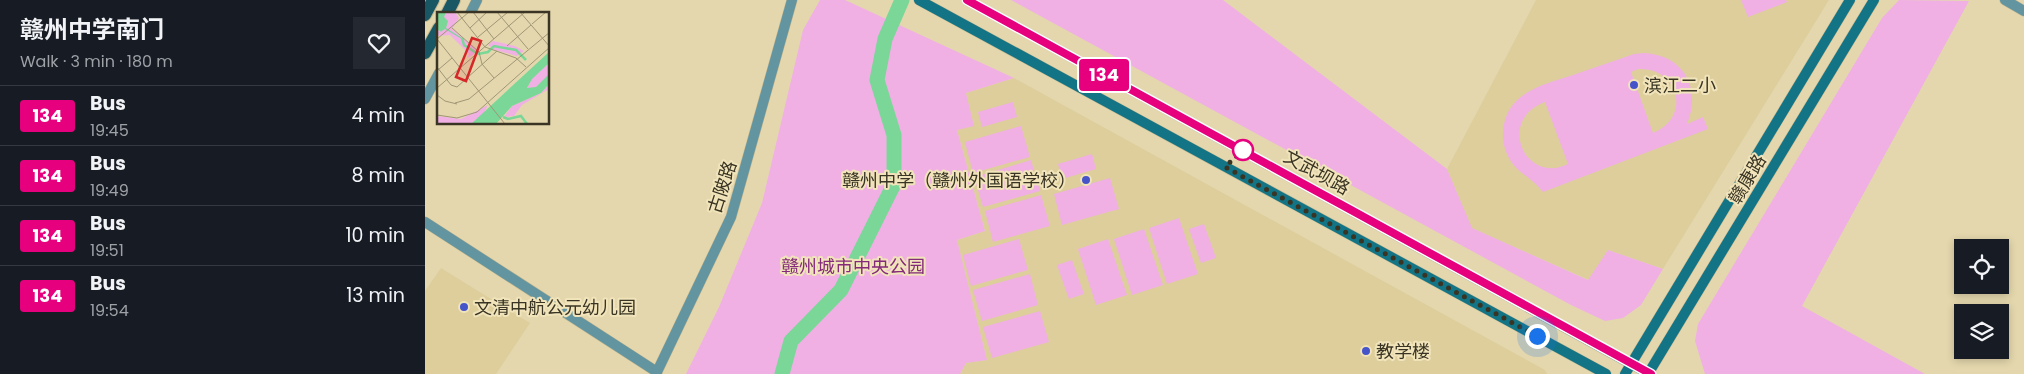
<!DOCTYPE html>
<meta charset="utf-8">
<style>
:root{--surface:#171b24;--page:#242831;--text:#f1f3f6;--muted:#9ea1a6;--line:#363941}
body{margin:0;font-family:Poppins,"Noto Sans SC",sans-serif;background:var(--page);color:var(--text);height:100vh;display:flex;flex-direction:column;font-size:19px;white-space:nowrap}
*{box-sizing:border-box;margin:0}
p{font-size:16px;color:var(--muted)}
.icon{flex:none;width:28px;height:28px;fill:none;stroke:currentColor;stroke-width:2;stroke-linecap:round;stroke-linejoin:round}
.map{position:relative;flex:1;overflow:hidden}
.details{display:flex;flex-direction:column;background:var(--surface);width:425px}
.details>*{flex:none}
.badge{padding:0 10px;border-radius:4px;font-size:18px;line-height:32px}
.buttons{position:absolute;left:1529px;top:239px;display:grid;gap:10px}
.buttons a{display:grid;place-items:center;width:55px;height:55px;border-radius:0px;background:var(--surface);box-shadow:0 2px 8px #0003;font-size:25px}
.you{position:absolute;width:25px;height:25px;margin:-12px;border:4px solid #fff;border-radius:50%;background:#1a73e8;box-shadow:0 0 0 8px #1a73e833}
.map>.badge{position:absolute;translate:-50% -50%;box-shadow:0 0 0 2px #fff}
.round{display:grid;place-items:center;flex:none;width:52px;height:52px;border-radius:0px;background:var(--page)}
.summary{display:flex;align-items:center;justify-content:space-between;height:85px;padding:0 20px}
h1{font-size:24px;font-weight:700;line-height:38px}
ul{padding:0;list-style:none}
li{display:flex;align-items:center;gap:15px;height:60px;padding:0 20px;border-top:1px solid var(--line)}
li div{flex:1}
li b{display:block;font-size:19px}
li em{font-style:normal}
li .badge{min-width:55px;font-weight:700;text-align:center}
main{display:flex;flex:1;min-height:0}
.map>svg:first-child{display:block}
.built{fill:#ddce9c}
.green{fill:#f0b0e4;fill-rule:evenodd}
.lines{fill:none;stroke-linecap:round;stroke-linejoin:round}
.canal{stroke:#7ad798;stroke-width:15}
.tertiary-casing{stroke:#c2b691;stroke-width:11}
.secondary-casing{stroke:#c2b691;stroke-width:11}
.primary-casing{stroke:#c2b691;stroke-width:14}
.tertiary{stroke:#6295a0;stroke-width:10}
.secondary{stroke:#127485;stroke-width:10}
.primary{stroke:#185763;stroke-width:12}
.line-casing{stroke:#fff;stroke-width:11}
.line{stroke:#e6007e;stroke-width:8}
.walk{stroke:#393423;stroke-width:5;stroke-dasharray:0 9}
.poi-dot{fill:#4654c9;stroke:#f1e4ba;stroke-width:2}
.stop-dot{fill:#fff;stroke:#e6007e;stroke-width:2.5}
.labels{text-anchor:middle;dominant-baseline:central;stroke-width:4;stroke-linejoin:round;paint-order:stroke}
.poi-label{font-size:18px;fill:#393423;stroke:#f1e4ba;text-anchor:start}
.street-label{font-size:18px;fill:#393423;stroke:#f1e4ba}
.park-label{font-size:18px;fill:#852a7a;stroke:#f1e4ba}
.inset-river{fill:none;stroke:#7ad798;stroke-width:2.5}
.inset-road{fill:none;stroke:#a09676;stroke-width:1}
.view{fill:#d62828;fill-opacity:0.15;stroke:#d62828;stroke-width:2.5}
.inset-edge{fill:none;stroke:#393423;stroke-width:2.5}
</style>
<main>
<section class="details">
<div class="summary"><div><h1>赣州中学南门</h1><p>Walk · 3 min · 180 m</p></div><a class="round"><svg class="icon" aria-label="heart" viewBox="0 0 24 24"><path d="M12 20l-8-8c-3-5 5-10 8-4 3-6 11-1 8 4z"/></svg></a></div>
<ul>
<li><span class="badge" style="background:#e6007e;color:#fff">134</span><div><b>Bus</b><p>19:45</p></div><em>4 min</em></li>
<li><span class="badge" style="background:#e6007e;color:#fff">134</span><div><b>Bus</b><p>19:49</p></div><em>8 min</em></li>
<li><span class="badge" style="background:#e6007e;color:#fff">134</span><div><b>Bus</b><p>19:51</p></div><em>10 min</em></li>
<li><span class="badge" style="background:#e6007e;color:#fff">134</span><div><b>Bus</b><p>19:54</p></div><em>13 min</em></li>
</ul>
</section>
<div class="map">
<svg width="1599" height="374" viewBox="0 0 1599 374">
<rect width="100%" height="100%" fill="#e4d7ad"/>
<g class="built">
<polygon points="1111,0 1404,0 1238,269 1183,250 1164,280 1046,228 1022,169"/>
<polygon points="589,78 1120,370 1122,374 535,374 541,363 562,360 532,240 560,231 532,130 541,93"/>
<polygon points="16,268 105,323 71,374 0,374 0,291"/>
</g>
<g class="green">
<polygon points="395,0 420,0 589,78 541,93 549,126 532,130 560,231 532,240 562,360 541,363 535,374 261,374 294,307 337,203 378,30"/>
<polygon points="586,0 798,0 1022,169 1047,228 1163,280 1183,250 1238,269 1216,305 1198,318 1180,321 1146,305"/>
<polygon points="1316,0 1361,0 1362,2 1323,17"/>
<polygon points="1474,0 1544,1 1377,306 1500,374 1280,374 1270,341 1273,324 1457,18"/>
<path d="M 1219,53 C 1258,55 1277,87 1262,124 L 1278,117 L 1283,129 L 1118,192 C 1106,176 1090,173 1082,154 C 1077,143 1077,131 1080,120 C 1089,90 1121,84 1148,75 C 1168,68 1189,61 1209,54 ZM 1213,69 C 1254,67 1267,117 1228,133 L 1206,72 ZM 1120,102 L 1143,164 C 1100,185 1071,120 1120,102 Z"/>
<polygon points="588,102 592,117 557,127 553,112"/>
<polygon points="596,126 605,157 548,173 540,142"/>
<polygon points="667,154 671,169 637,179 633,164"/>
<polygon points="606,160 615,191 558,207 549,177"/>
<polygon points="685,178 694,209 637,225 629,194"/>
<polygon points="616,195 625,226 568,242 560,211"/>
<polygon points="754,218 773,274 742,284 724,228"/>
<polygon points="779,224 791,258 776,263 764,229"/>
<polygon points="719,229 738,285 707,295 689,239"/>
<polygon points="594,239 603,270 546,286 538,255"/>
<polygon points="683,239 702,295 671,305 653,249"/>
<polygon points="647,260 659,294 644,299 632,265"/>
<polygon points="605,274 613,305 557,321 548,290"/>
<polygon points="615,311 624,342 567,358 558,327"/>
</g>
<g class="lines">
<polyline class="canal" points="357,374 366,341 416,290 469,184 469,135 452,80 460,39 477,0"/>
<defs>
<g id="tertiary">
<polyline points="1580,0 1599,11"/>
<polyline points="45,14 52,0"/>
<polyline points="0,99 14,73"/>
<polyline points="0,222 232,372"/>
<polyline points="231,374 306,217 367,0"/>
</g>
<g id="secondary">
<polyline points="494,0 1181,374"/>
<polyline points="542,0 1225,374"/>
<polyline points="1200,374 1425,0"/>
<polyline points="1223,374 1449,0"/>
</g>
<g id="primary">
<polyline points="22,14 29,0"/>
<polyline points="0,15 8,0"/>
<polyline points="0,53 14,28"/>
</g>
</defs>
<use href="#tertiary" class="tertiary-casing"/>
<use href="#secondary" class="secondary-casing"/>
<use href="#primary" class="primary-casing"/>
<use href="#tertiary" class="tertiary"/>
<use href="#secondary" class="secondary"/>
<use href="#primary" class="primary"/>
</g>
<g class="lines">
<defs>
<polyline id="line" points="542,0 1226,374"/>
</defs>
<use href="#line" class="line-casing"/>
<use href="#line" class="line"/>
<polyline class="walk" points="818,150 800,167 1112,336"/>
</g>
<g class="poi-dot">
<circle cx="1209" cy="85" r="5"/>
<circle cx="661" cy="180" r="5"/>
<circle cx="39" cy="307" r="5"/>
<circle cx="941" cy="351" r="5"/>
</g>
<circle class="stop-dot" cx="818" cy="150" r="10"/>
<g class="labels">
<g class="poi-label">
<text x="1219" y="85">滨江二小</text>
<text x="651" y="180" text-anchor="end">赣州中学（赣州外国语学校）</text>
<text x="49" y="307">文清中航公元幼儿园</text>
<text x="951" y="351">教学楼</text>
</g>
<g class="street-label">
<text transform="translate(892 172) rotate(29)">文武坝路</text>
<text transform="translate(1322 179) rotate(-59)">赣康路</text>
<text transform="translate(297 187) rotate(-72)">古陂路</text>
</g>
<g class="park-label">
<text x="428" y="266">赣州城市中央公园</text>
</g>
</g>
<g transform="translate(12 12)">
<rect width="112" height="112" fill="#e4d7ad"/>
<path d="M 0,0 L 18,0 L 22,6 L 15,17 L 40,38 L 36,43 L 30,46 L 32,42 L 13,23 L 0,24 ZM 56,29 L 78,34 L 87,39 L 80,44 L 58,38 L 51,33 ZM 112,51 L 112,63 L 99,75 L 90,77 L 95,66 ZM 112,72 L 112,77 L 85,93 L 77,104 L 67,105 L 75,94 L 104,81 ZM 51,93 L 46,103 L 34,112 L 0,112 L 0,104 L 24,107 Z" fill="#f0b0e4"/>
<path d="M 0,0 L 9,0 L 7,5 L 11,9 L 9,16 L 25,26 L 28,29 L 8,17 L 0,22 L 4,19 L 0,18 ZM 112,40 L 112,51 L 95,67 L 90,76 L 99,75 L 112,62 L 112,72 L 104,81 L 75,94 L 59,112 L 34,112 Z" fill="#7ad798"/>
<path class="inset-river" d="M 25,26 L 27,33 L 41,42 L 51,40 L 57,34 L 79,38 L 89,48M 66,105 L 71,107 L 84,104 L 90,112"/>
<path class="inset-road" d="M 20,0 L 48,35 L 79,46 L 89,55M 36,0 L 57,27M 60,0 L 91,37M 83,0 L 113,35M 95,12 L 109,0M 15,16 L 42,40 L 45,52 L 57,66M 33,16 L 50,0M 41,25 L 71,0M 0,27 L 68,112M 0,27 L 32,0M 70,34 L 94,13M 0,55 L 14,73 L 20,75 L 60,39M 1,58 L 15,46M 0,76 L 88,0M 0,83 L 8,89 L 20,92M 18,91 L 32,87 L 113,20M 0,103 L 20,106 L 40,100 L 113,35"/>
<path class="view" d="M 35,26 L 44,29 L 29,69 L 19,65 Z"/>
<rect width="112" height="112" class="inset-edge"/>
</g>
</svg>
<div class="buttons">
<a><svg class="icon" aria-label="locate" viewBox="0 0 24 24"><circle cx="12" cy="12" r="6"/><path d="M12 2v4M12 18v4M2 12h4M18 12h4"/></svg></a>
<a><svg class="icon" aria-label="layers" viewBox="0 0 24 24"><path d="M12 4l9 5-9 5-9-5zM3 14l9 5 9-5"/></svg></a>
</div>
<div class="you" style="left:1112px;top:336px"></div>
<b class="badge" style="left:679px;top:75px;background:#e6007e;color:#fff">134</b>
</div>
</main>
